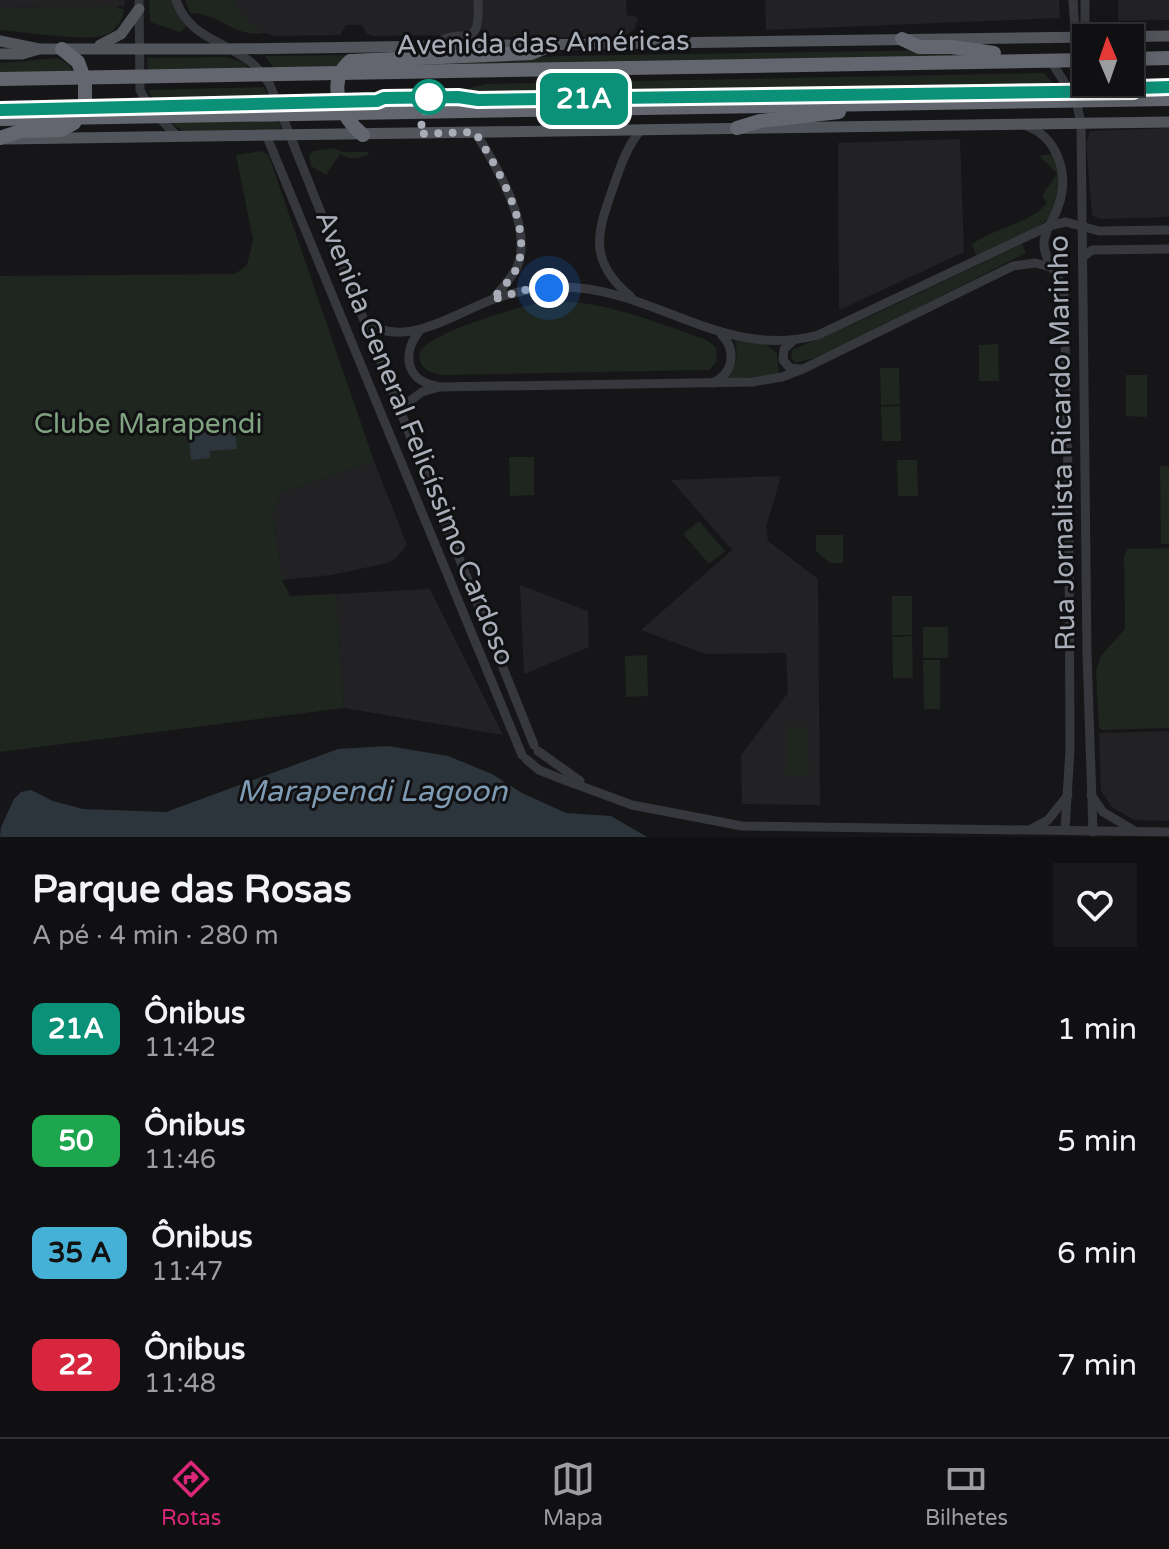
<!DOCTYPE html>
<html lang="pt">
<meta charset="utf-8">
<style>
:root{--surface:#101012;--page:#19191b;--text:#f1f3f6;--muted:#9c9d9f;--line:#303032;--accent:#db2777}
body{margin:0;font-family:"Varela Round",sans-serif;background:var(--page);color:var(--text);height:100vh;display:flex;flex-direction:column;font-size:30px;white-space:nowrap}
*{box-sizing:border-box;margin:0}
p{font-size:26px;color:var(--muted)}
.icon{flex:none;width:44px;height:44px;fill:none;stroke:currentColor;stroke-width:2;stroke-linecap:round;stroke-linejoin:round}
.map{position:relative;height:837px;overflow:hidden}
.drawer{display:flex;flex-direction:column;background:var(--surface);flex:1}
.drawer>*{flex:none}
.badge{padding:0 16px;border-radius:12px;font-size:28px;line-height:52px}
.needle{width:52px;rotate:358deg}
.buttons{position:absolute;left:1072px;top:24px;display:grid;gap:16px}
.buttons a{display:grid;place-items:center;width:72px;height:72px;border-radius:0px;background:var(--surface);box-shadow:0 4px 20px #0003,0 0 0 2px var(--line);font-size:40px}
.you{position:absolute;width:40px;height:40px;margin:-20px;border:6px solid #fff;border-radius:50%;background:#1a73e8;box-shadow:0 0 0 12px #1a73e833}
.map>.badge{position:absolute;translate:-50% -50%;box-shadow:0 0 0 4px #fff}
.round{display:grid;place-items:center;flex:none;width:84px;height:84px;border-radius:0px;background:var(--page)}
.headline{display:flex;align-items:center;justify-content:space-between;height:136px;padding:0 32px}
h1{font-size:38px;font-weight:700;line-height:60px}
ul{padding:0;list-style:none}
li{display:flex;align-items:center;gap:24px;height:112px;padding:0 32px}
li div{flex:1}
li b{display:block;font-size:30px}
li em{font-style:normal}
li .badge{min-width:88px;font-weight:700;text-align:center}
.dock{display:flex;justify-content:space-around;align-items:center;height:112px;border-top:2px solid var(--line);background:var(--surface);font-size:22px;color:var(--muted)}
.dock a{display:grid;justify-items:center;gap:4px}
.dock .on{color:var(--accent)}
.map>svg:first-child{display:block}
.built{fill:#222225}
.green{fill:#1e261f}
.water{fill:#2c353c}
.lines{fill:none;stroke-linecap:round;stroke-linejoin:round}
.minor{stroke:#37383d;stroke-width:9}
.major{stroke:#53555c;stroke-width:11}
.highway{stroke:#63666e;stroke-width:14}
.line-casing{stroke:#fff;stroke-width:18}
.line{stroke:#0c9179;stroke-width:12}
.walk{stroke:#a8adb8;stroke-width:8;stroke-dasharray:0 14.4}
.stop-dot{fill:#fff;stroke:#0c9179;stroke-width:4}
.labels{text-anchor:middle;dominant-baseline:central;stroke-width:6;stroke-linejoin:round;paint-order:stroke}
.street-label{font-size:28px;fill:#a8adb8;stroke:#111113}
.park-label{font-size:28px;fill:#7fa381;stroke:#111113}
.water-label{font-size:30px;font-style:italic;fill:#7f9bb3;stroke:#111113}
</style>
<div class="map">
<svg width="1169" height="837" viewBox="0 0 1169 837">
<rect width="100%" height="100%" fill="#161618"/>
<g class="built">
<polygon points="0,0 125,0 124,6 0,8"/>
<polygon points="234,0 626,0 627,15 638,17 634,30 622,37 492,37 482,30 460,35 372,36 366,33 362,25 346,25 340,35 274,36 264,33 248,22"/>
<polygon points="765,0 1059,0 1060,18 766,30"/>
<polygon points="1118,0 1169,0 1169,20 1118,21"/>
<polygon points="1169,128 1169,217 1100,219 1092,215 1086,143 1090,131"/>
<polygon points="960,139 964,252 839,310 838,143"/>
<polygon points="374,461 407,545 396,558 387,563 331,575 282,580 273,512 281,493"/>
<polygon points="781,476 766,527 768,541 818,579 820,805 742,804 741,755 788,693 786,653 705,654 641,630 732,550 671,480"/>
<polygon points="520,585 588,611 589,647 524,674"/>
<polygon points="430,589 503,735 344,708 336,594"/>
<polygon points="1169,731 1169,821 1134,820 1112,807 1101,791 1099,733"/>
</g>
<g class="green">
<polygon points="149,0 173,0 186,28 180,32 150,22"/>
<path d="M 185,0 L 234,0 L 248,22 L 264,33 C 234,38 218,12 190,13 Z"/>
<path d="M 117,6 L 117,8 L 124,9 C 123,21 114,34 101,36 C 82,41 23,32 0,30 L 0,8 Z"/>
<polygon points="945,50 967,54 965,58 355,66 562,56"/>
<polygon points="350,55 336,68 274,68 265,56"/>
<polygon points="226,57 244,63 250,70 148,72 147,58"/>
<polygon points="57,58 69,64 73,73 0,74 0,63"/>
<polygon points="1044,73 1059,90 489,98 471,95 470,88 487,84"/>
<polygon points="264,87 270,103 156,104 148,90"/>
<polygon points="278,119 282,131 184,131 173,125 173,121"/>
<path d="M 334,148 L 343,152 L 369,152 L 368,155 C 357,159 350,160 340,154 L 326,175 L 311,166 L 309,156 L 313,151 Z"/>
<polygon points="262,151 269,156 374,461 281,493 273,512 282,580 290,596 336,594 344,708 0,752 0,276 235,274 247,265 253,240 236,155"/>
<path d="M 1053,154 C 1062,174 1063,204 1046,221 C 1031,235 997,247 977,257 L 972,244 C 995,228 1029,224 1047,203 L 1042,196 L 1057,173 L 1039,156 Z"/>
<polygon points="1022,244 1026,253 850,342 818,357 795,363 791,357 792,350 871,316"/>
<path d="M 549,301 C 604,300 655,322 707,340 L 716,348 L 717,361 L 709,370 L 701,370 L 444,375 C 429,373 417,368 420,351 C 433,331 524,305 549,301 Z"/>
<path d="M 735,341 L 765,344 L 777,353 L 779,374 L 725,380 C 736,368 739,357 735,341 Z"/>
<polygon points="998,344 999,381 979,381 979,345"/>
<polygon points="880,368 899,368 900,404 881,405"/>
<polygon points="1126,375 1147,375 1147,417 1126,416"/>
<polygon points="900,406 901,441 882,441 881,407"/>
<polygon points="509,457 534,457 534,495 510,496"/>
<polygon points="897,460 917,460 918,496 898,496"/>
<polygon points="1160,466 1169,466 1169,544 1161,544"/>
<polygon points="699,521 725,551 709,564 683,534"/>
<polygon points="816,535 843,535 843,563 830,563 816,551"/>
<polygon points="1169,548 1169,728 1102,730 1099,727 1096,671 1101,656 1125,629 1124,556 1128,549"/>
<rect x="892" y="596" width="20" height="39"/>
<rect x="923" y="627" width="25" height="31"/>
<polygon points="912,636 913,678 893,678 892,637"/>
<polygon points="647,655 648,696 626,697 625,656"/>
<polygon points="923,660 940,660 940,709 924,709"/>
<polygon points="786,727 808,727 809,775 786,775"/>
</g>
<g class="water">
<polygon points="206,428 207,434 235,431 237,449 210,451 210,458 191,460 188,430"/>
<polygon points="388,746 448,756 492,774 522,793 566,813 611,816 647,837 0,837 1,827 14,799 21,792 31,790 53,801 83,809 166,812 338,749"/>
</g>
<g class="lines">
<g class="minor">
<polyline points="139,0 140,90 149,107 178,137"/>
<path d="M 176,0 C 188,36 221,40 248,60 C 257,66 263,75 269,83 L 534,745"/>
<polyline points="1073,0 1076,46 1086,67"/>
<polyline points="1085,36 1085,0"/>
<path d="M 435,45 C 460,23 481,57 478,0"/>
<polyline points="1051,61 1076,101 1081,123 1087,653 1093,832"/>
<polyline points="1095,82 1111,100"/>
<path d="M 1024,125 C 1058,136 1070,175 1058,207 C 1054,219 1045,230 1044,242 C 1043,261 1061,275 1064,294 L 1069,520 L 1070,750 L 1065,830"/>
<path d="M 475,132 C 496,165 534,228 517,267 C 511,279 502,288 494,298"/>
<polyline points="267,137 522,755"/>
<polyline points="1083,257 1092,250 1169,249"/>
<path d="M 631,297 C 587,260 597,233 614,185 C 621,165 627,146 641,130"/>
<path d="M 364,320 C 402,352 454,313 494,299 C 515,292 537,287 559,287 C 653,286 721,361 818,335 L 1049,226 L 1066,222 L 1099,231 L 1169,230"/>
<path d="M 421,329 C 402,351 404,380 436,386"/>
<polyline points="793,341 784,349 783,360 790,368 800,369"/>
<path d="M 712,383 C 734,374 737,350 721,334"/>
<polyline points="399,409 422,392 439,387 752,382 782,377 803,369 1013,266 1035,263 1054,268"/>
<polyline points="538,751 580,781"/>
<polyline points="526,759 539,770 559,778 632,805 742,826 1169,832"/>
<polyline points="1091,795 1103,812 1135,831"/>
<polyline points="1033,828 1048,820 1068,795"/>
</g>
<g class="major">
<polyline points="0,41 39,49 228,49 1169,36"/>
<polyline points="100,45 121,34 139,9"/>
<polyline points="0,54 22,54 39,49"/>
<polyline points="5,139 1169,122"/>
</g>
<g class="highway">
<polyline points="902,39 919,47 952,47 994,53"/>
<polyline points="1130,59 1169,58"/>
<polyline points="0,79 1086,60"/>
<polyline points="0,119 1169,99"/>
<polyline points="737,128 760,121 839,112"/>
<path d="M 363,135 C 341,117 325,82 350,61 L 531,53 L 553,44"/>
<polyline points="0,138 21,131 61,130 74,123 85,102 85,81 78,62 62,49"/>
</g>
</g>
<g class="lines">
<defs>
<polyline id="line" points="0,110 377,101 384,98 458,97 478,100 1055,92 1133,91 1138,88 1169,87"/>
</defs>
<use href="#line" class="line-casing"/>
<use href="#line" class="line"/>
<path class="walk" d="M 429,97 L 419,134 L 475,132 C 496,166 532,224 518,265 C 513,278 501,289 492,300 L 525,290 L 549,288"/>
</g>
<circle class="stop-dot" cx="429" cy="97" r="16"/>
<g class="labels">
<g class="street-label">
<text transform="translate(543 43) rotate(-1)">Avenida das Américas</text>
<text transform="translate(415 438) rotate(68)">Avenida General Felicíssimo Cardoso</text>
<text transform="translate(1062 443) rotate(-91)">Rua Jornalista Ricardo Marinho</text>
</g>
<g class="park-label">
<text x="148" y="424">Clube Marapendi</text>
</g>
<g class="water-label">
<text x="372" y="791">Marapendi Lagoon</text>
</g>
</g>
</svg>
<div class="buttons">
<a><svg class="needle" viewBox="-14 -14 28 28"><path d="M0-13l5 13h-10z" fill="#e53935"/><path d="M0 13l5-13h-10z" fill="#9c9d9f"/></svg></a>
</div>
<div class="you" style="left:549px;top:288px"></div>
<b class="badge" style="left:584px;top:99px;background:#0c9179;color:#fff">21A</b>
</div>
<section class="drawer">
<div class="headline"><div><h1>Parque das Rosas</h1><p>A pé · 4 min · 280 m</p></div><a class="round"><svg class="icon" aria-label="heart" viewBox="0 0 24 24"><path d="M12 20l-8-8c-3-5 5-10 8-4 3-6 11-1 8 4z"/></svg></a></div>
<ul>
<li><span class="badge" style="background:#0c9179;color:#fff">21A</span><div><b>Ônibus</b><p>11:42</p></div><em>1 min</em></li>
<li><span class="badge" style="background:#1da64d;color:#fff">50</span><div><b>Ônibus</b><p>11:46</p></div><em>5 min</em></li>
<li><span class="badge" style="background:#46b1d7;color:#111">35 A</span><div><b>Ônibus</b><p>11:47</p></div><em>6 min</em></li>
<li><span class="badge" style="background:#d7263d;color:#fff">22</span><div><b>Ônibus</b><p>11:48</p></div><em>7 min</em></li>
</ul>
</section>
<nav class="dock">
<a class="on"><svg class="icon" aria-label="directions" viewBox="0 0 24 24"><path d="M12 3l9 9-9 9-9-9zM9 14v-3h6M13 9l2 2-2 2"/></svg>Rotas</a>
<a><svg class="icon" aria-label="map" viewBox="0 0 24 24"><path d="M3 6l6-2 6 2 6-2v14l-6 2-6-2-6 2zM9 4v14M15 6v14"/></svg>Mapa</a>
<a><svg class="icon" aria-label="tickets" viewBox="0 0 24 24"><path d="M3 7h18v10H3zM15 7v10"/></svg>Bilhetes</a>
</nav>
